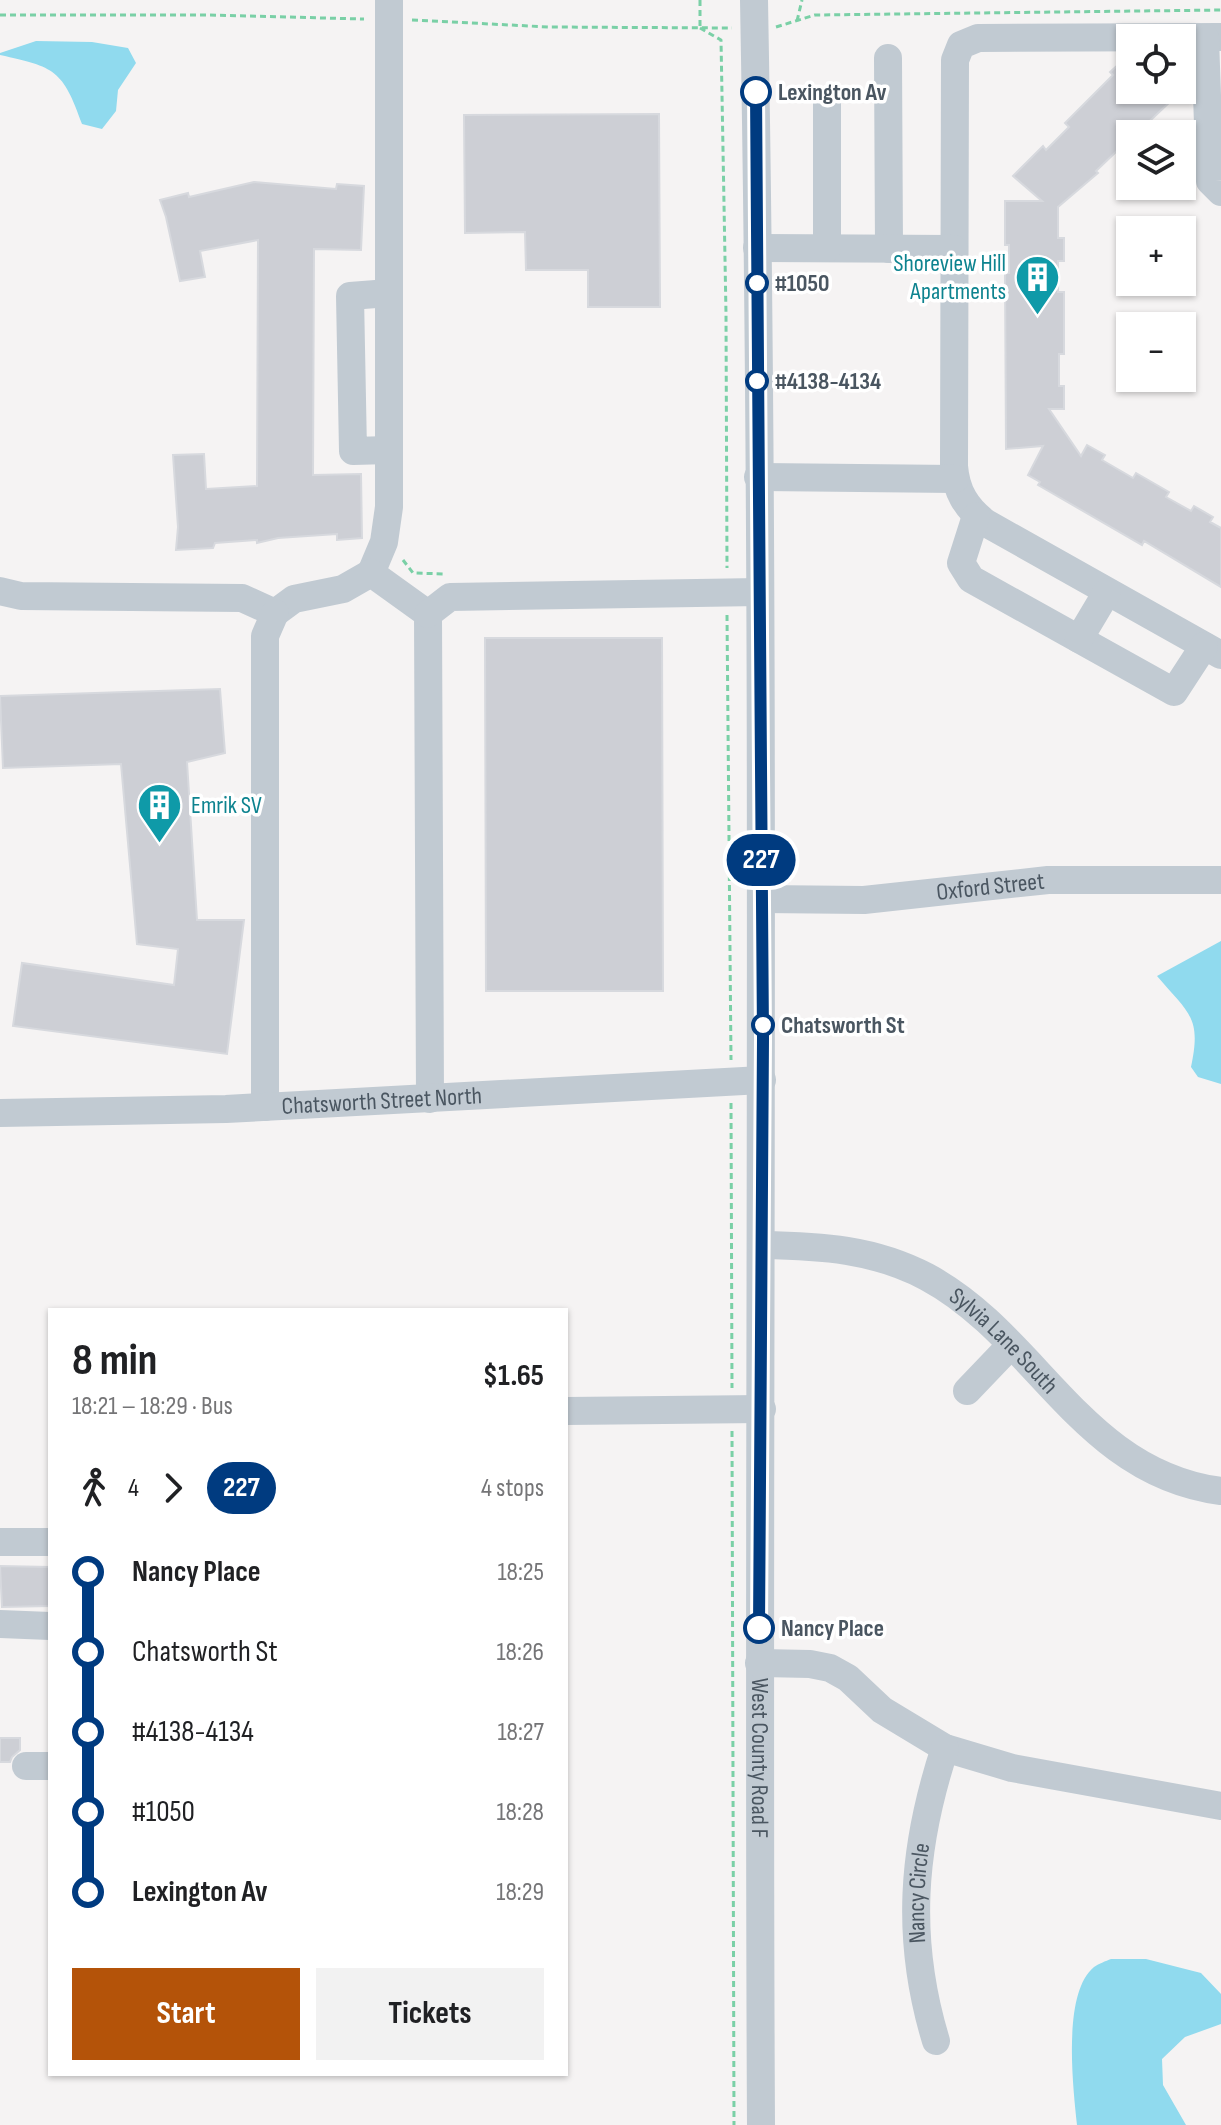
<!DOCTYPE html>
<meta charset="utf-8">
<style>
:root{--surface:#fff;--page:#f2f2f2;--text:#202124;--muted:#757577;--accent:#b45309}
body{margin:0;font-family:"Sofia Sans Condensed",sans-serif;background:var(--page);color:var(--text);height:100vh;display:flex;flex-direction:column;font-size:30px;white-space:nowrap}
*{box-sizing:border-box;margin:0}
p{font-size:26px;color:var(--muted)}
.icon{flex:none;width:44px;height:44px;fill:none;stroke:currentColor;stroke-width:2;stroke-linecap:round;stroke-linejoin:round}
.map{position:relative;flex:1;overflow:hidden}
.details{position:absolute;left:48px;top:1308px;width:520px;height:768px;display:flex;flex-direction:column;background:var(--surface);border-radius:0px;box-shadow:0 2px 6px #0004}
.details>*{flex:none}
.badge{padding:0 16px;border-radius:26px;font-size:28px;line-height:52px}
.buttons{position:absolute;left:1116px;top:24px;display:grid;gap:16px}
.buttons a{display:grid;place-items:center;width:80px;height:80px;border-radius:0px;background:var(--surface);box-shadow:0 2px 6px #0004;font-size:40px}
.map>.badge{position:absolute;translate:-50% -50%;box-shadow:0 0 0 4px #fff}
.legs{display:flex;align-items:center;gap:12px;height:88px;padding:0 24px;font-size:26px}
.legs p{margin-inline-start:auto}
.headline{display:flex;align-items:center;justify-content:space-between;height:136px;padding:0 24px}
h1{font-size:44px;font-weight:700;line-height:60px}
.button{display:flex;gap:16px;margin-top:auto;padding:16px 24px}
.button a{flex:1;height:92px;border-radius:0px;background:var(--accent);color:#fff;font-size:32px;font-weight:700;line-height:92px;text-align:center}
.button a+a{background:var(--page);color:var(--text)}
ul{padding:0 24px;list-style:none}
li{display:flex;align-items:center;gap:28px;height:80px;font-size:30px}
li i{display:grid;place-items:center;width:12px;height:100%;margin:0 10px;background:currentColor}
li i::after{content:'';width:20px;height:20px;margin:-10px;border:6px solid;border-radius:50%;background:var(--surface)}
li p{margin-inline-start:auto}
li:first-child i{background:linear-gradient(#0000 50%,currentColor 0)}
li:last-child i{background:linear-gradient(currentColor 50%,#0000 0)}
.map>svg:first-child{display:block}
.water{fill:#90daee}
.building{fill:#cdcfd5;stroke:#d7d9de;stroke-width:2}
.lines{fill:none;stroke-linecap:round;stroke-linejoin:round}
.path{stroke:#7ad0a6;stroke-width:3;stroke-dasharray:6 4;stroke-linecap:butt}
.minor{stroke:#c1cad2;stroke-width:28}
.line-1-casing{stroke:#fff;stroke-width:18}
.line-1{stroke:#003b80;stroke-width:12}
.stop-1-dot{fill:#fff;stroke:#003b80;stroke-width:4}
.labels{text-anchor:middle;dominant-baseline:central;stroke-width:7;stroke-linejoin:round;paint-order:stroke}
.stop-label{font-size:24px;font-weight:bold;fill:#4a5661;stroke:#fff;text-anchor:start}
.culture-label{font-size:24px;fill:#0d838f;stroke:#fff;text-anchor:end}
.street-label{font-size:24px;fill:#4a5661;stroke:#fff}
</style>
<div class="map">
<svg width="1221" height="2125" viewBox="0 0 1221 2125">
<rect width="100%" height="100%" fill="#f5f3f3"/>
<g class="water">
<path d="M 36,41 L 92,42 L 128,48 L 136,63 L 118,90 L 116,111 L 102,129 L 82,124 C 63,70 55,67 0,55 L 0,53 Z"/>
<path d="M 1221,941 L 1221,1084 L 1198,1077 L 1191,1067 C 1202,1016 1188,1013 1157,976 Z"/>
<path d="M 1111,1959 L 1146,1959 L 1201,1973 L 1221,1994 L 1221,2024 L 1185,2037 L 1162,2059 L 1163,2085 L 1186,2125 L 1077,2125 C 1073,2087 1062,1993 1094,1967 C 1098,1964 1106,1961 1111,1959 Z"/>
</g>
<g class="building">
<polygon points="1130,54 1130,90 1162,90 1172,100 1136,134 1130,134 1130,143 1122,150 1120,148 1096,171 1098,173 1058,207 1058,238 1064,238 1064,261 1058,261 1058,292 1064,292 1064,354 1059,354 1059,386 1064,386 1064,409 1049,409 1081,456 1087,445 1105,455 1102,460 1133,478 1136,473 1169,492 1166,497 1191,511 1194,506 1213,517 1210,522 1221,528 1221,587 1144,541 1142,545 1038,485 1040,482 1028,475 1043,446 1006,449 1005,273 1009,273 1009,245 1005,245 1005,201 1042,201 1013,176 1043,146 1046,150 1069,127 1065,123 1113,75 1110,72"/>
<polygon points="659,114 660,307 588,307 588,270 526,270 525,232 465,233 464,115"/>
<polygon points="254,182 336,189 337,184 364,186 361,250 314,249 313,475 361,474 362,538 337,540 337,534 278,538 257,543 257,540 215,543 213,548 176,550 178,527 173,455 204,454 206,489 257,486 258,240 200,251 205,277 180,281 166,217 160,200 188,193 189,197"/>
<polygon points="485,638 662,638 663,991 486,991"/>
<polygon points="220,689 225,753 187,762 197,920 244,920 227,1054 13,1026 22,963 174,985 178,949 137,944 121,764 3,768 0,696"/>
<polygon points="0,1566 50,1567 50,1606 2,1607"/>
<polygon points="0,1738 20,1738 20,1750 12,1757 10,1762 0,1762"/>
</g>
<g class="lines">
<g class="path">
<polyline points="700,0 700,28"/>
<polyline points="0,15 207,15 364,19"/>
<polyline points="412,20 549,27 732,28"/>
<polyline points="797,21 802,0"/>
<polyline points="776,27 815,15 1221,10"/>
<polyline points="700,28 721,40 726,314 727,568"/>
<polyline points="403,560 413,573 445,574"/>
<polyline points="727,615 731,1060"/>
<polyline points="731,1103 732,1388"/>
<polyline points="732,1431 734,2125"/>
</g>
<g class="minor">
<path id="s1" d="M 754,0 C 767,708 757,1417 761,2125"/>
<path d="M 1221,37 L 978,38 L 961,45 L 955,60 L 954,466 C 956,491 966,508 986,523 L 1221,655"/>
<polyline points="1205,38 1210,181 1221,192"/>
<polyline points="888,58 889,249"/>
<polyline points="757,248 954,249"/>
<polyline points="827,248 827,101"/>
<polyline points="389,293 350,296 353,451 389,450"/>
<polyline points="758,477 955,479"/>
<polyline points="976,516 961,563 971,579 1174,692 1204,646"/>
<polyline points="371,573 384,542 389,507 389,0"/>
<polyline points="0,591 21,596 242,598 275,613 294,599 343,589 371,573 428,614 430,1099"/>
<polyline points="428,614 450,597 759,592"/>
<polyline points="1079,639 1107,592"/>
<path id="s2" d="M 761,899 L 864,900 L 1048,880 L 1221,880"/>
<polyline points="265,1107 265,636 275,613"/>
<path id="s3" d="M 0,1113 L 226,1109 L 762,1080"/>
<path id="s4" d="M 762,1245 C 821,1246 874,1249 927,1277 C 1037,1336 1082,1473 1221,1491"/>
<polyline points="967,1391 1011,1345"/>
<polyline points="566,1411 762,1409"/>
<polyline points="0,1542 50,1542"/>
<polyline points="0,1624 50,1626"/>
<polyline points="759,1663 810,1664 830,1668 848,1678 882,1710 945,1748 1012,1768 1221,1806"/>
<polyline points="26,1766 50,1766"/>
<path id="s5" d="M 936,2041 C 905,1939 912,1848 945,1748"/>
</g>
</g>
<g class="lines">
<defs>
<polyline id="line-1" points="756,92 763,1038 759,1628"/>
</defs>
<use href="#line-1" class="line-1-casing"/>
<use href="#line-1" class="line-1"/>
</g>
<defs>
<symbol id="building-pin" viewBox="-11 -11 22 30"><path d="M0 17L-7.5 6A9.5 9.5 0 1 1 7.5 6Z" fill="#0f9aa8" stroke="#fff"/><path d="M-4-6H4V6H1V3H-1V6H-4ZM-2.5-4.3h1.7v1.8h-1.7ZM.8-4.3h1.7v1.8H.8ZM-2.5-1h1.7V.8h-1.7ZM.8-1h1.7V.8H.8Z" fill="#fff"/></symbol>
</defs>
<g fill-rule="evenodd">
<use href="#building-pin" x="1012" y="252" width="51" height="69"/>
<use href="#building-pin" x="134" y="780" width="51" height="69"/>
</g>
<g class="stop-1-dot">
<circle cx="756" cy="92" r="14"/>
<circle cx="757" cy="283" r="10"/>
<circle cx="757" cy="381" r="10"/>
<circle cx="763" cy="1025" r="10"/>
<circle cx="759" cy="1628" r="14"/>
</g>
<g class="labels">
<g class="stop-label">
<text x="778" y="92">Lexington Av</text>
<text x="775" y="283">#1050</text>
<text x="775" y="381">#4138-4134</text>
<text x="781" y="1025">Chatsworth St</text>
<text x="781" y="1628">Nancy Place</text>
</g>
<g class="culture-label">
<text x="1006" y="263">Shoreview Hill<tspan x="1006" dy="28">Apartments</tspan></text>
<text x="191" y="805" text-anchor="start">Emrik SV</text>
</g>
<g class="street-label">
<text stroke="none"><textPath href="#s2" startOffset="230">Oxford Street</textPath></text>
<text stroke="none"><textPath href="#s3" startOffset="382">Chatsworth Street North</textPath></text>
<text stroke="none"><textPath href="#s4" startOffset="270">Sylvia Lane South</textPath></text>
<text stroke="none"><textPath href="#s1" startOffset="1758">West County Road F</textPath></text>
<text stroke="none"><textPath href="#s5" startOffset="150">Nancy Circle</textPath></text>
</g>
</g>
</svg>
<div class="buttons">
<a><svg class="icon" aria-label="locate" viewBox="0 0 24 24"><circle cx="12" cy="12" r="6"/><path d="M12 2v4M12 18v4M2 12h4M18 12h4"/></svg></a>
<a><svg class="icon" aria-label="layers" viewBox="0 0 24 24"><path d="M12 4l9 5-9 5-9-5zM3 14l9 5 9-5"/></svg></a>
<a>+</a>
<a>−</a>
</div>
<b class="badge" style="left:761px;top:860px;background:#003b80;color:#fff">227</b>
<section class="details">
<div class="headline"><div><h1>8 min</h1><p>18:21 – 18:29 · Bus</p></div><b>$1.65</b></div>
<div class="legs"><svg class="icon" aria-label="walk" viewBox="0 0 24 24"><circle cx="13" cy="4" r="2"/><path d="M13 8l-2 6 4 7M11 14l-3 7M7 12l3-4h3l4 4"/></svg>4<svg class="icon" aria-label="forward" viewBox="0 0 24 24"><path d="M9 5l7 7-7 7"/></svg><b class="badge" style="background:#003b80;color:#fff">227</b><p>4 stops</p></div>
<ul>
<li><i style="color:#003b80"></i><b>Nancy Place</b><p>18:25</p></li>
<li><i style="color:#003b80"></i><span>Chatsworth St</span><p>18:26</p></li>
<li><i style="color:#003b80"></i><span>#4138-4134</span><p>18:27</p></li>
<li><i style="color:#003b80"></i><span>#1050</span><p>18:28</p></li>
<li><i style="color:#003b80"></i><b>Lexington Av</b><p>18:29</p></li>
</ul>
<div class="button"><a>Start</a><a>Tickets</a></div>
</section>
</div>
